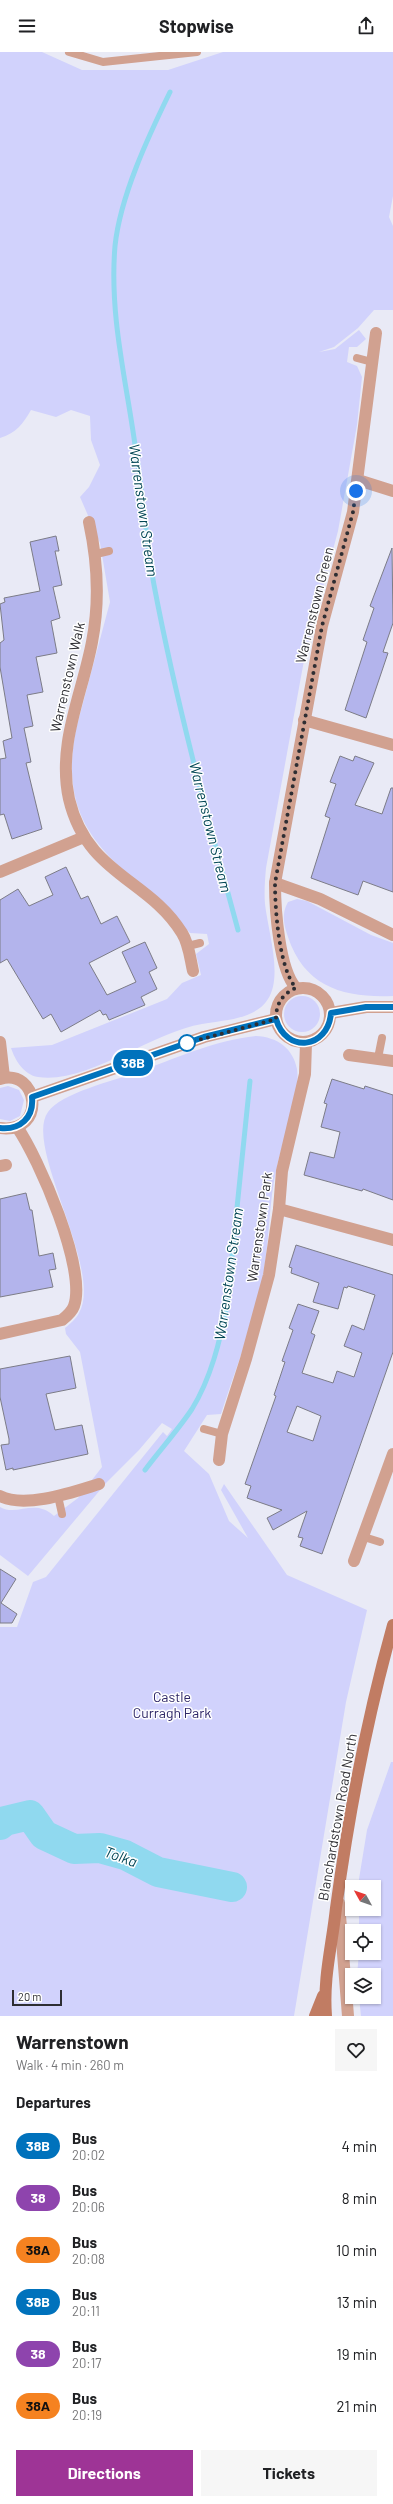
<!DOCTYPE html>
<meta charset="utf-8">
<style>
:root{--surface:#fff;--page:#f6f6f6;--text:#202124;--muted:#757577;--accent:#9e3496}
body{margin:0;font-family:Barlow,sans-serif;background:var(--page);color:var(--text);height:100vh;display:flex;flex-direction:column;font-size:15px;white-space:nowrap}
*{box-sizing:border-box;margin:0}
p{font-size:13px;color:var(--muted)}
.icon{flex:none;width:22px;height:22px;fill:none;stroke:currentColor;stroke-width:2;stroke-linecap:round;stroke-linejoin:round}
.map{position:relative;height:1964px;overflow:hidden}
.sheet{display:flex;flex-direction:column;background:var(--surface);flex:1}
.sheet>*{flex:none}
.badge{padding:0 8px;border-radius:13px;font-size:14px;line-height:26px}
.needle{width:26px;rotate:310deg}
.tools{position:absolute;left:345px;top:1828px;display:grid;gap:8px}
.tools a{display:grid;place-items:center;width:36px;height:36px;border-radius:0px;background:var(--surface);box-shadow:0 1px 3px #0004;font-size:20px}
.scale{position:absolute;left:12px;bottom:10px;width:50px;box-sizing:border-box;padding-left:4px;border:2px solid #2e2e33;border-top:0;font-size:11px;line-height:14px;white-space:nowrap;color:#2e2e33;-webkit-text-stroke:3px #fff;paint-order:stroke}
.you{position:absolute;width:20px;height:20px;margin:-10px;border:3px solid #fff;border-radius:50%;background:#1a73e8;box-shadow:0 0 0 6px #1a73e833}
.map>.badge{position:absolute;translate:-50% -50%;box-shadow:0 0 0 2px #fff}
h2{padding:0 16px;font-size:15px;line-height:36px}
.round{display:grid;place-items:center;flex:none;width:42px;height:42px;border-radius:0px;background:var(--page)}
.head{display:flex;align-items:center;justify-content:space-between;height:68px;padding:0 16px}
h1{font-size:19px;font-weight:700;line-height:30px}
.action{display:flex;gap:8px;margin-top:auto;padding:8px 16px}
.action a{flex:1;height:46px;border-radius:0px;background:var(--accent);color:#fff;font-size:16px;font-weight:700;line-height:46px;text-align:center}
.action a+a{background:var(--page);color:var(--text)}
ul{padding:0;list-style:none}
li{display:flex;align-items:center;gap:12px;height:52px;padding:0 16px}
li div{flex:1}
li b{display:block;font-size:15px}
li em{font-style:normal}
li .badge{min-width:44px;font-weight:700;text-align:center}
header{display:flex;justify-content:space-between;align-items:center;height:52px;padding:0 16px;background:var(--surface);font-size:18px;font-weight:700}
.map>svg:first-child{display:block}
.green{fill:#d1d2fc}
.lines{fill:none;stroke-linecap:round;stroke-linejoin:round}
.stream{stroke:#90d9ef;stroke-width:5}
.river{stroke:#90d9ef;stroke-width:30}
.building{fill:#b3b4ec;stroke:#7c7c87;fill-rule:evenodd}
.service{stroke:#d1a190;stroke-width:8}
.minor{stroke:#d1a190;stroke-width:12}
.tertiary{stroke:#d1a190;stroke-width:12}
.secondary{stroke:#c17c63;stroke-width:12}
.line-casing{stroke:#fff;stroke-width:9}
.line{stroke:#0072bc;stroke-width:6}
.walk{stroke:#2e2e33;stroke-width:4;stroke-dasharray:0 7.2}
.stop-dot{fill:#fff;stroke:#0072bc;stroke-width:2}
.labels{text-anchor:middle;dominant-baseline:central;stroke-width:3;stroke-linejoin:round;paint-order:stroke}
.street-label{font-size:14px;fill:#2e2e33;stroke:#fff}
.park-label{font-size:14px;fill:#2e2767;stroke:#fff}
.water-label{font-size:15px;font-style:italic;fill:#024655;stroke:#fff}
</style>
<header><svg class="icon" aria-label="menu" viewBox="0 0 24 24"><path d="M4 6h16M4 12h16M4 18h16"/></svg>Stopwise<svg class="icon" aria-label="share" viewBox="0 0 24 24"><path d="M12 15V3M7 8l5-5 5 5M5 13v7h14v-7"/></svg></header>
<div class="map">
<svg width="393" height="1964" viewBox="0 0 393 1964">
<rect width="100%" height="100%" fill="#e9eaf6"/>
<g class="green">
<path d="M 0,0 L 42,0 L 82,18 L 168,18 L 223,0 L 393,0 L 393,144 L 389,165 L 393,174 L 393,258 L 374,258 L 358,276 L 334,295 L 319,300 L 335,297 L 359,278 L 366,287 L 357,295 L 349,295 L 347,310 L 357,314 L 362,325 L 357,373 L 338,479 L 305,603 L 266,816 C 265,828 264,840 265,852 C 268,879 283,924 268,947 C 255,968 223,968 202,972 C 153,980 85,1033 38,1025 C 24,1023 15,1008 11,996 L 52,993 L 167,947 L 182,931 L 201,923 L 196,902 L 209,892 L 207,882 L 190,881 C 127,810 54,791 76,677 L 110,550 L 100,491 L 80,445 L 89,435 L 100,413 L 91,388 L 90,364 L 71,358 L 56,365 L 31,358 C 23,372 16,381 0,386 Z"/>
<path d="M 297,847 L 307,849 L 371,883 L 393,891 L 393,944 C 345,946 305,936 288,885 C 284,873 281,862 288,850 Z"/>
<circle cx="302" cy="962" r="18"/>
<path d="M 256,984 C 277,985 293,996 297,1017 C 301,1043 282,1089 277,1115 C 268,1152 270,1191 262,1229 C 253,1274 235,1318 221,1362 L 207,1363 L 184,1399 L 209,1422 L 229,1469 L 248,1486 L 221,1438 L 224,1432 L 287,1523 L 367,1558 L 346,1650 L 294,1964 L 0,1964 L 0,1575 L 17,1575 L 33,1530 L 46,1525 L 163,1380 L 167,1384 L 172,1377 L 162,1371 L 139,1398 L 106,1431 L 28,1524 L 0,1503 L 0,1455 C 17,1465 35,1446 54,1464 L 78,1446 L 102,1415 L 80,1300 L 66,1282 L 65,1276 C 70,1272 76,1267 79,1261 C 104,1218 23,1094 48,1060 C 61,1041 113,1029 135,1021 C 174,1007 215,988 256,984 Z"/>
<polygon points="8,1034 19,1038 24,1048 20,1064 10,1069 0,1067 0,1036"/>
<polygon points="391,1710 393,1710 393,1964 361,1964 359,1945 374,1945 374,1923 357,1923 359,1901 374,1901 374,1879 359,1879 359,1857 374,1857 374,1835 359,1835 359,1827 367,1778"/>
</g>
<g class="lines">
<g class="stream">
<path d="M 170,40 C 148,85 120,145 115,194 C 109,265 127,331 136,400 C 143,444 146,489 154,533 C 176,649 207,764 238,878"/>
<path d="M 145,1418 C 160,1398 178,1378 192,1357 C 211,1326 220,1289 227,1253 L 250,1029"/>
</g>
<polyline class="river" points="0,1773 5,1769 30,1763 44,1783 74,1797 100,1796 125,1803 158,1820 232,1835"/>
</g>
<g class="building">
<polygon points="56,484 59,499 55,499 62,533 53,535 60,566 51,569 57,601 36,605 43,640 27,643 33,674 24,676 31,710 26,711 42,777 12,787 4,762 0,763 0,707 6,706 3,689 12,686 0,615 0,591 4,588 0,552 5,550 4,546 40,539 30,490"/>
<polygon points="392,496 393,571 383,600 388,601 366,666 345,658 367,590 363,588 374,556 370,554"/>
<polygon points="340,704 353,709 355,704 374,711 355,753 382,762 391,736 393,736 393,840 363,829 358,843 311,826 330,766 325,764 336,732 330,730"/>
<polygon points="66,815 81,847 88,844 101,872 117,864 130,890 89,911 107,943 136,930 122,900 145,890 157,916 149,920 157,937 141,945 145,953 109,968 106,962 103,963 100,958 61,980 51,962 43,967 7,907 0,911 0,848 18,837 29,854 53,843 45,825"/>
<polygon points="332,1027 364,1037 365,1034 393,1043 393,1148 363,1137 362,1139 304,1123 310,1100 334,1106 340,1080 321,1075 327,1052 324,1051"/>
<polygon points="26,1141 30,1158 32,1158 39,1204 53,1201 56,1217 49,1218 53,1235 0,1245 0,1147"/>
<path d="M 296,1193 L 393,1223 L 393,1300 L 322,1502 L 300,1494 L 303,1486 L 298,1485 L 307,1459 L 273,1478 L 267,1466 L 282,1458 L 247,1446 L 251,1434 L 245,1432 L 276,1344 L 274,1343 L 285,1310 L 282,1309 L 293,1278 L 289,1276 L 298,1252 L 319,1259 L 311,1281 L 315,1283 L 302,1321 L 333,1331 L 337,1319 L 354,1325 L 362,1301 L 344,1294 L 352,1273 L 364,1278 L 375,1243 L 348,1234 L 347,1236 L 344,1235 L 338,1257 L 313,1250 L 319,1231 L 291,1221 L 292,1216 L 289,1215 ZM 297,1354 L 321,1364 L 313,1389 L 287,1380 Z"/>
<polygon points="70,1304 76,1336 46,1342 55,1378 82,1373 88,1402 13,1418 13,1416 6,1418 1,1393 9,1392 9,1387 0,1345 0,1317"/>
<polygon points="0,1517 16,1527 1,1551 17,1562 12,1571 0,1571"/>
</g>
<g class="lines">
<g class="service">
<polyline points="69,0 103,10 197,0"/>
<polyline points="357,306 372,310"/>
<polyline points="96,502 109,499"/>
<polyline points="188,894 200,891"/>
<polyline points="378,1006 382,986"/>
<polyline points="204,1377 222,1382"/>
<polyline points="58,1444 62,1462"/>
<polyline points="364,1485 380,1490"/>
</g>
<g class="minor">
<polyline points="358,428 393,439"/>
<path d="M 89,470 C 98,511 100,549 92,590 C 82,643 57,692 69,747 C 87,823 148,826 182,881 C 189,892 190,906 193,919"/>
<polyline points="304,668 393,693"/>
<polyline points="0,820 84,785"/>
<polyline points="275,831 320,847 393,883"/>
<path d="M 296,936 C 279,917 275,857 275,831 L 322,574 L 353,460 L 376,281"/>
<polyline points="0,990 4,1025"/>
<polyline points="349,1003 393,1009"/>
<polyline points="0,1114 6,1113"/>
<polyline points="279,1157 393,1188"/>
<path d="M 0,1282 L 62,1268 C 67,1264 72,1260 74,1254 C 87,1217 39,1107 17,1075"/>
<polyline points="219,1408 222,1382 246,1307 269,1223 279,1157 282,1119 305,1022 306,991"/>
<path d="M 0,1444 C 25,1457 73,1440 99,1432"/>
<polyline points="354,1509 393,1402"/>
</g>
<g class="tertiary">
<circle cx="303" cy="963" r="27"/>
<polyline points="331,961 366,955 393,955"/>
<path d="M 0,1027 C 38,1015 48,1082 0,1076"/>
<polyline points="32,1045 204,985 276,967"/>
<polyline points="339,1851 348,1964"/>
</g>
<g class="secondary">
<polyline points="315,1964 323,1944"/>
<path d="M 326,1964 C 323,1925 332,1894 336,1856 C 349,1760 367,1666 393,1573"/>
</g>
</g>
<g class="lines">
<defs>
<path id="line" d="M 0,1076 C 20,1078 34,1066 32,1045 L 204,985 L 276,967 C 286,1002 328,997 331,961 L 366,955 L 393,955"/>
</defs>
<use href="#line" class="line-casing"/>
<use href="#line" class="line"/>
<path class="walk" d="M 187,991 L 276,967 C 276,952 282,942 296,936 C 279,917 275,857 275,831 L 322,574 L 353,460 L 356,439"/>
</g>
<circle class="stop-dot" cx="187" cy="991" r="8"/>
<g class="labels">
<g class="street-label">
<text transform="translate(314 553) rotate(-76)">Warrenstown Green</text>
<text transform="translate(67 625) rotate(-77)">Warrenstown Walk</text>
<text transform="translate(259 1175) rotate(-82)">Warrenstown Park</text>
<text transform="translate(337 1765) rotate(-80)">Blanchardstown Road North</text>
</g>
<g class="park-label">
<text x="172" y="1644">Castle<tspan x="172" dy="16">Curragh Park</tspan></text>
</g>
<g class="water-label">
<text transform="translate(144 458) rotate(82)">Warrenstown Stream</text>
<text transform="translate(211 775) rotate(76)">Warrenstown Stream</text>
<text transform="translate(228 1222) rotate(-82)">Warrenstown Stream</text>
<text transform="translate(121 1804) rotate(20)">Tolka</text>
</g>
</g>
</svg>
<div class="tools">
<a><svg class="needle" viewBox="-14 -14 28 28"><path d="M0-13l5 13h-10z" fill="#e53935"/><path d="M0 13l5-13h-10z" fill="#757577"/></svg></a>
<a><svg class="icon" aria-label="locate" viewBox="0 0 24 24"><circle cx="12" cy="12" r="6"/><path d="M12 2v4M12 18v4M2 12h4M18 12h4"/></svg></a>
<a><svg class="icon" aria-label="layers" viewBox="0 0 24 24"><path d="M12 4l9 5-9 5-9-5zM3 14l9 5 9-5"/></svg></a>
</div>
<div class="scale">20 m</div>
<div class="you" style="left:356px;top:439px"></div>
<b class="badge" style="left:133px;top:1011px;background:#0072bc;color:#fff">38B</b>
</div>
<section class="sheet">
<div class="head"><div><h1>Warrenstown</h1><p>Walk · 4 min · 260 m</p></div><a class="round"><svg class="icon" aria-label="heart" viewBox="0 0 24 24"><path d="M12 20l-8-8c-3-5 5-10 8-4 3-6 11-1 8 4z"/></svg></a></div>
<h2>Departures</h2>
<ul>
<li><span class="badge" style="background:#0072bc;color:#fff">38B</span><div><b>Bus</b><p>20:02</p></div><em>4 min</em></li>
<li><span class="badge" style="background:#8e44ad;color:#fff">38</span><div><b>Bus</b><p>20:06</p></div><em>8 min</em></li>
<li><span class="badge" style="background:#f58220;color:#111">38A</span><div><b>Bus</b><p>20:08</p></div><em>10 min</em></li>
<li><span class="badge" style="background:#0072bc;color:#fff">38B</span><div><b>Bus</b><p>20:11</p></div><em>13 min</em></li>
<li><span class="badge" style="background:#8e44ad;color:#fff">38</span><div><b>Bus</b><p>20:17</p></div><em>19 min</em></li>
<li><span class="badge" style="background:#f58220;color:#111">38A</span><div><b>Bus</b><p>20:19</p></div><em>21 min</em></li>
</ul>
<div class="action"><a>Directions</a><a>Tickets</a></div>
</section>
